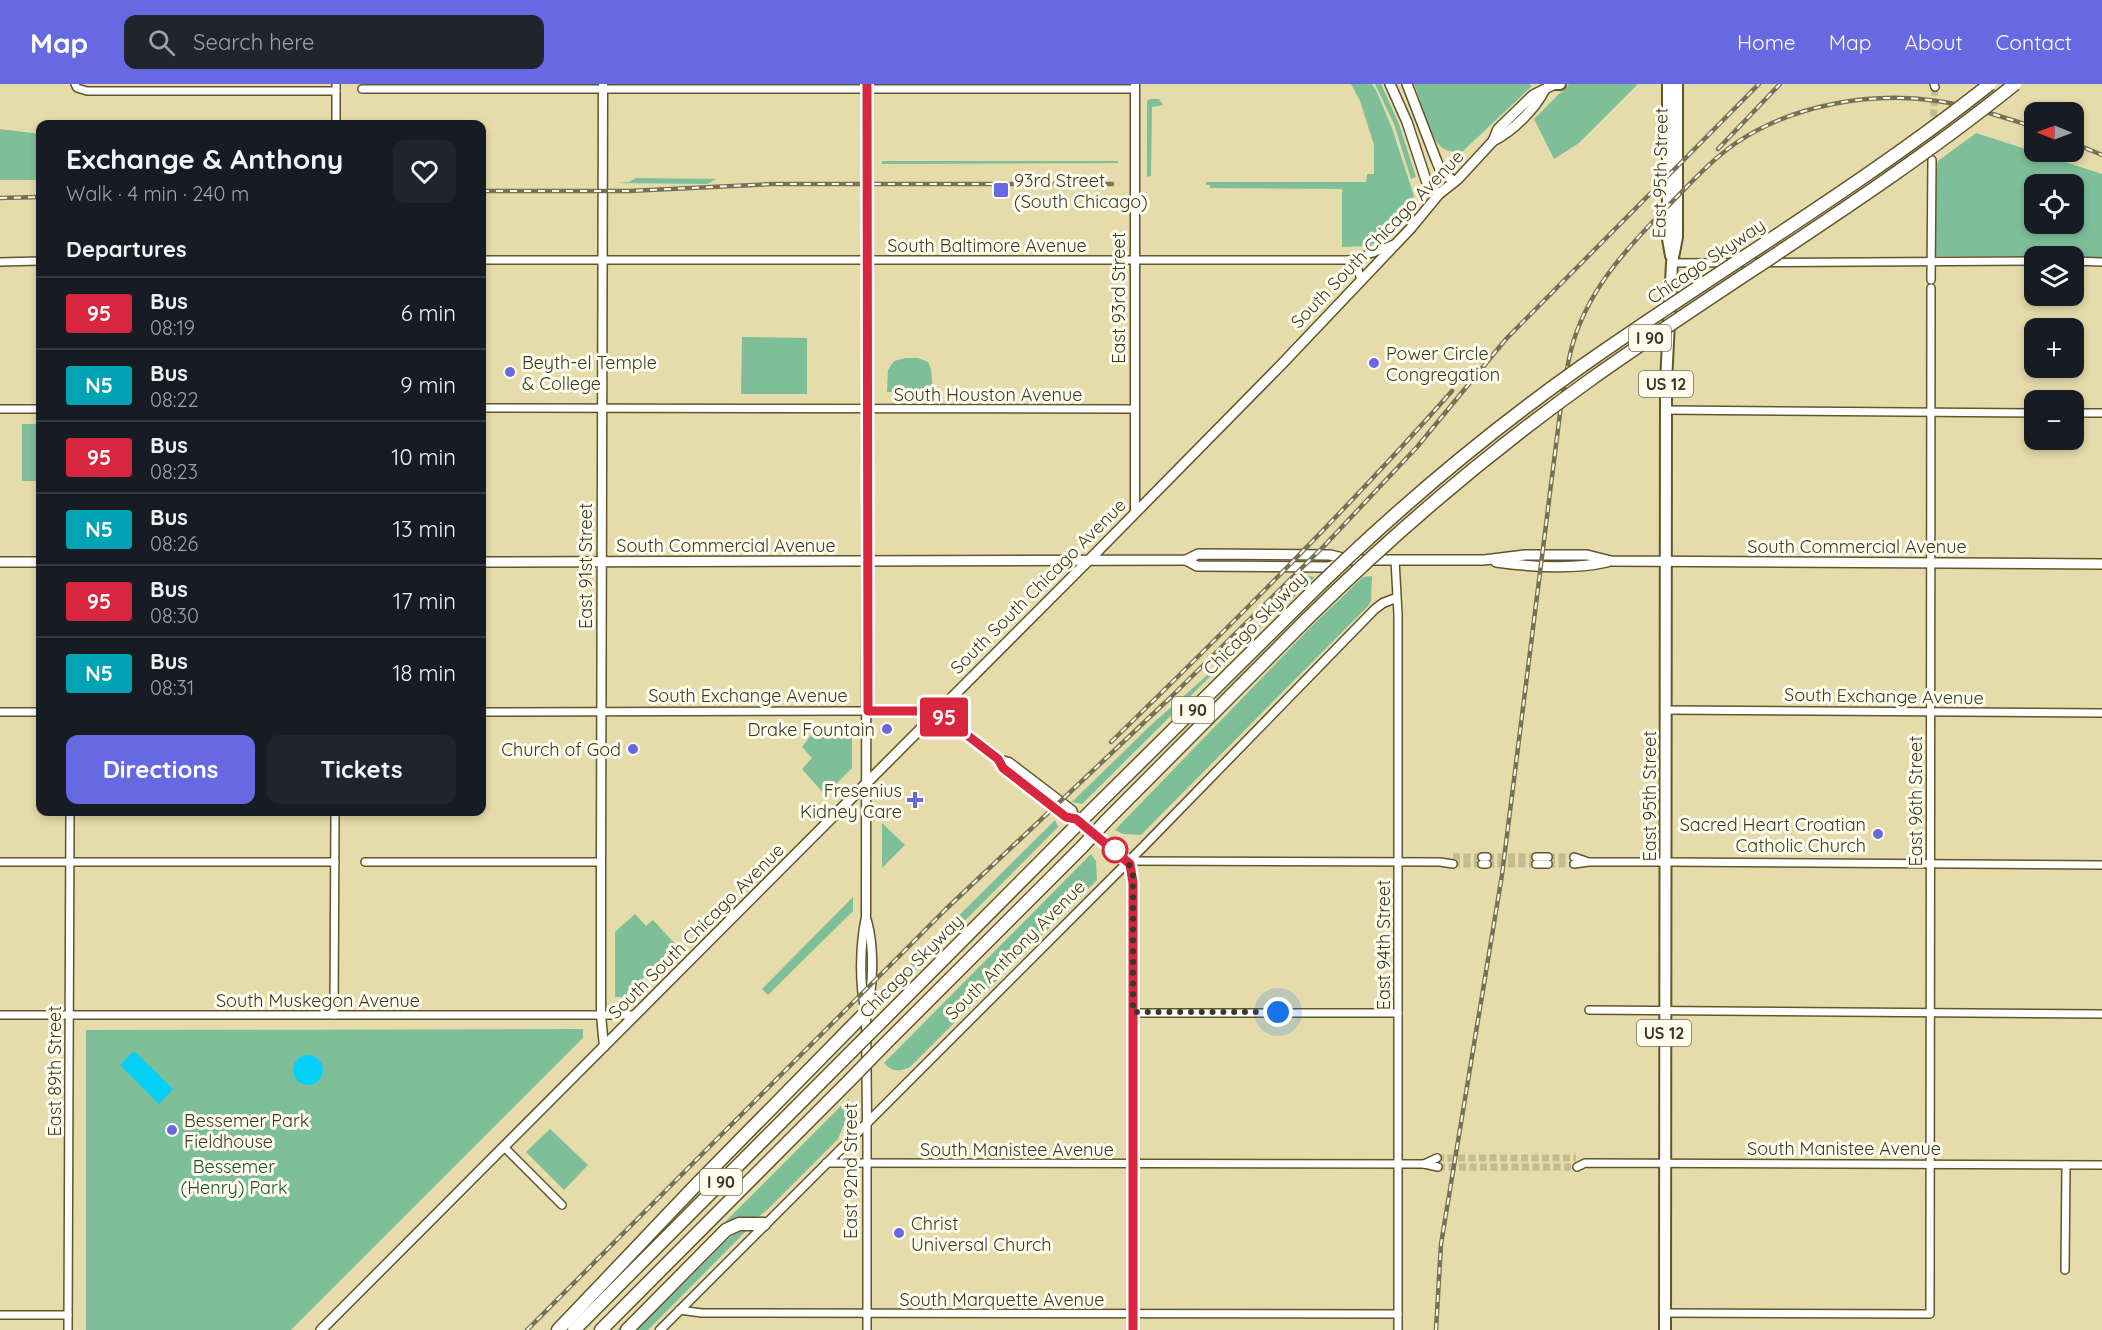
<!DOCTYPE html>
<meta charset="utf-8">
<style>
:root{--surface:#171b24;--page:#20242c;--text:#f1f3f6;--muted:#9ea1a6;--line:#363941;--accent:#6769e2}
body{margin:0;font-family:Quicksand,sans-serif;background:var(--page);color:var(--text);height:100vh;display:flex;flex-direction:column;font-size:22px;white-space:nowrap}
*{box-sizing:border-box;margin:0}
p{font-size:20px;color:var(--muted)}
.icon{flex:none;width:33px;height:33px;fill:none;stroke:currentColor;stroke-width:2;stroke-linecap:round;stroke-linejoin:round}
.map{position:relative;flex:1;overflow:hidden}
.panel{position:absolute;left:36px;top:36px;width:450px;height:696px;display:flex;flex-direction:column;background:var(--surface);border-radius:12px;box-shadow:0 3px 9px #0003}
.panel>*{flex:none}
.badge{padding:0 12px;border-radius:4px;font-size:21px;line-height:39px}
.needle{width:39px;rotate:271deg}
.controls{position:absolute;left:2024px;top:18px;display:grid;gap:12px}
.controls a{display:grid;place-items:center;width:60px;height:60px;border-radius:12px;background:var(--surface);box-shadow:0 3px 9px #0003;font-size:30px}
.you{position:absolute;width:30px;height:30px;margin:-15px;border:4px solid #fff;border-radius:50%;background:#1a73e8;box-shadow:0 0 0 9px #1a73e833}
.map>.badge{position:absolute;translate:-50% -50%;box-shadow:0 0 0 3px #fff}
h2{padding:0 30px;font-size:22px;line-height:54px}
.round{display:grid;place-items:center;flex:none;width:63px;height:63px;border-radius:12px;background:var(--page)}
.head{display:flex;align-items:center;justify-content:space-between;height:102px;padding:0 30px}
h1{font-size:28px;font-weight:700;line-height:45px}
.button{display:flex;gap:12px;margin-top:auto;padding:12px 30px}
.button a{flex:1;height:69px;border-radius:12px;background:var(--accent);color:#fff;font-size:24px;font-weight:700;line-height:69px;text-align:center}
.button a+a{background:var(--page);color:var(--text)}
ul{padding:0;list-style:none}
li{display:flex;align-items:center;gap:18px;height:72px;padding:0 30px;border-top:2px solid var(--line)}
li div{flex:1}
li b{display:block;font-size:22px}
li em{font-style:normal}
li .badge{min-width:66px;font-weight:700;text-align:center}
header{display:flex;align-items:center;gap:36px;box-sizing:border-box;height:84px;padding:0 30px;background:var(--accent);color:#fff}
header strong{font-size:28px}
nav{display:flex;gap:33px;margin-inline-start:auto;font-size:21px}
.search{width:420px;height:54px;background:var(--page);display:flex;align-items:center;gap:15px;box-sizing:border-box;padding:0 21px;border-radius:12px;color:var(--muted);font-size:22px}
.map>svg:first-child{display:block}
.green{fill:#7ebf9a;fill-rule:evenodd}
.water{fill:#06d0f8}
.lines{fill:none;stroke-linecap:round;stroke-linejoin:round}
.minor-tunnel{stroke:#c3ba90;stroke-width:7;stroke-dasharray:7 3.5;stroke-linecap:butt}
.minor-casing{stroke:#5f562a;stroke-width:10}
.tertiary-casing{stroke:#5f562a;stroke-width:11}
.secondary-casing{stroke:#5f562a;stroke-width:12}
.primary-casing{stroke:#5f562a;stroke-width:14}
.motorway-casing{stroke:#5f562a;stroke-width:15}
.minor{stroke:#fff;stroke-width:7}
.tertiary{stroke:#fff;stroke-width:8}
.secondary{stroke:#fff;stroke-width:9}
.primary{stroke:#fff;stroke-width:10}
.motorway{stroke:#fff;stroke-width:12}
.rail-casing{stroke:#777154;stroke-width:4.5}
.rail{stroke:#fefced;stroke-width:2;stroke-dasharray:7;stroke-linecap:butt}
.motorway-bridge-casing{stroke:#5f562a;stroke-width:15;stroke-linecap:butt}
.motorway-bridge{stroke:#fff;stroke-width:12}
.line-casing{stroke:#fff;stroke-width:14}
.line{stroke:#d7263d;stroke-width:9}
.walk{stroke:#3b3824;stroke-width:6;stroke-dasharray:0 10.8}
.poi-dot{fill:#6769e2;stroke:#fefced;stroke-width:2}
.stop-dot{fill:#fff;stroke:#d7263d;stroke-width:3}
.labels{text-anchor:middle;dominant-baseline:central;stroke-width:6;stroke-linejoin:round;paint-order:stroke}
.shield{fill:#fefced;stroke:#767360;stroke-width:1.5}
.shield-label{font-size:16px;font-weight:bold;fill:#3b3824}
.street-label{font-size:18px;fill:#3b3824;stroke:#fefced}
.poi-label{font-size:18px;fill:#3b3824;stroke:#fefced;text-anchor:start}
.park-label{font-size:18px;fill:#1e4f36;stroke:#fefced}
</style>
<header>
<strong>Map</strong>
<div class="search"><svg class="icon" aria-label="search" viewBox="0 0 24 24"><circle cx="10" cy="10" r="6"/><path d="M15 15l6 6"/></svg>Search here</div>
<nav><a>Home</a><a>Map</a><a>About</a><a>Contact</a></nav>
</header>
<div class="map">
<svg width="2102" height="1246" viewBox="0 0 2102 1246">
<rect width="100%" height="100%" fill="#e5dbab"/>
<g class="green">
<polygon points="1351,0 1372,0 1376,6 1392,44 1414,112 1401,132 1371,162 1342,163 1342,105 1210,104 1210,101 1206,101 1206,98 1366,98 1367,90 1374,90 1374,61 1360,17"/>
<polygon points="1375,0 1381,0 1399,40 1416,93 1411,95 1394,40"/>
<path d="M 1414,0 L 1529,0 L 1532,2 L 1463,67 C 1457,68 1450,68 1444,65 C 1429,56 1421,16 1414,0 Z"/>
<polygon points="1569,0 1638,0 1579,59 1554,75 1534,35"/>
<polygon points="1150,15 1159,15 1163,21 1152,23 1151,92 1147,93 1147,17"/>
<polygon points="0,45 40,50 40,96 0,96"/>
<path d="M 1976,49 L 2102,90 L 2102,173 L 1933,172 L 1934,96 L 1938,77 ZM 2034,100 L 2073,100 L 2073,140 L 2034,140 Z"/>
<polygon points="882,77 1118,77 1118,79 882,80"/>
<polygon points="636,94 716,95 707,100 617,99 629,98"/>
<polygon points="742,253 807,254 807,310 741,310"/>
<polygon points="906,274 918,274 928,278 931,285 933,308 887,308 888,286 894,277"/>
<rect x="22" y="340" width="18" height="57"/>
<polygon points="1308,492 1315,493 1289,518 1266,537 1082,720 1072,718 1151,641 1213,586"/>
<polygon points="1372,492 1371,517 1368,522 1141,751 1123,750 1115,746 1312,542 1363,493"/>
<polygon points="852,643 852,684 825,711 802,685 812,674 802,663 816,644"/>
<polygon points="1055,736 1058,743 884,918 878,912"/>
<polygon points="882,739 905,761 882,784"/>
<path d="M 1091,770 L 1096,777 L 1097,796 L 910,983 C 899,988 892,988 884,979 Z"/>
<polygon points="853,813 853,827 768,911 762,905"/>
<polygon points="635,830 646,842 653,836 676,861 624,913 615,913 615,848"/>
<polygon points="583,945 583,954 291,1246 86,1246 86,946"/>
<polygon points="849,1014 849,1028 838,1055 767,1126 757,1134 738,1135 725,1141 621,1246 617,1246"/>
<polygon points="550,1045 588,1081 564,1106 526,1068"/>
<polygon points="747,1146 648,1246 637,1246 725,1158 737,1147"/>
</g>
<g class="water">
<polygon points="134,967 173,1005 159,1020 120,981"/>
<circle cx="308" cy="986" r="15"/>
</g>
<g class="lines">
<g class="minor-tunnel">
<polyline points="1932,64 1935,3"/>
<polyline points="1453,773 1482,773"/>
<polyline points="1487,773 1536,773"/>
<polyline points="1548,773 1574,773"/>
<polyline points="1453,780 1482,780"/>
<polyline points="1487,780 1536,780"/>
<polyline points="1548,780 1574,780"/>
<polyline points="1437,1074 1576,1074"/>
<polyline points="1438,1083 1577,1083"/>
</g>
<defs>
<g id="minor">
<polyline points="75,0 77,4 87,7 336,7"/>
<polyline points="1934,0 1935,3"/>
<polyline points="362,5 1135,5"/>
<polyline points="336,40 336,0"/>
<polyline points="482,176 1349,176 1373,169 1394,160"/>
<polyline points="1349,176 1358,186 1361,196"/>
<polyline points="2073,177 2102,178"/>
<polyline points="0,178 40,177"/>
<polyline points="1672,179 2034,177"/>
<polyline points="1931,196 1932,76"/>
<polyline points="482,324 1135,325"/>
<polyline points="0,325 40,325"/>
<polyline points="1665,326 2034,329"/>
<polyline points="2073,329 2102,329"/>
<polyline points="1395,476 1398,530 1398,1246"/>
<polyline points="1665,626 2102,629"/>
<polyline points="0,628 40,628"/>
<polyline points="482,628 868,627"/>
<polyline points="1482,773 1487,773"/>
<polyline points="1536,773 1548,773"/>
<polyline points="1574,773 1586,777"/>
<polyline points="1128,777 1440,778 1453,780"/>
<polyline points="0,778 335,778"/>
<polyline points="365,778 601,778"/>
<polyline points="1482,780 1487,780"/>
<polyline points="1536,780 1548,780"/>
<polyline points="1574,780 1589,778 1665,778 2102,781"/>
<polyline points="1589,926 2102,930"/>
<polyline points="1133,929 1398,929"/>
<polyline points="0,931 636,931"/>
<polyline points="334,931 335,728"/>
<polyline points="504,1063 562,1121"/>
<polyline points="826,1079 1424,1080 1438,1083"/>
<polyline points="1424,1080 1437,1074"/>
<polyline points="1577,1083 1585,1079 2102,1081"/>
<polyline points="2065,1186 2066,1081"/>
<polyline points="679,1226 702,1229 1398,1230"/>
<polyline points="1665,1229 1930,1230 1931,204"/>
<polyline points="0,1231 68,1231"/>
<polyline points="68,1246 70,728"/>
<polyline points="867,1246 867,1039"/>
</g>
<g id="tertiary">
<polyline points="603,0 601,778 601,931 604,963"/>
<polyline points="1135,428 1135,0"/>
<polyline points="868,627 936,627 998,675 1003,684 1066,733 1076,735 1130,780 1133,799 1133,1246"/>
<polyline points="998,675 1009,678 1072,726 1076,735"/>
<path d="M 866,927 C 874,904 874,861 867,837"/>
<path d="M 867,1039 L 866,928 C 859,901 860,861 866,833 L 867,0"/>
<polyline points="660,1246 1144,762 1375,525 1383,519 1396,514"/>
</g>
<g id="secondary">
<polyline points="1390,0 1407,38 1426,96 1430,103 1439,110"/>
<polyline points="1407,0 1437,78 1440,85 1454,98"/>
<path d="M 1493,57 C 1513,47 1535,25 1545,5"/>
<polyline points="1186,476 1197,482 1329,483 1340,479"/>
<polyline points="0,478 40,478"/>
<polyline points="482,478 1186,476 1198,470 1330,471 1351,476 1484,476 1525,471 1587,471 1611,477 2102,480"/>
<path d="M 1496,478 C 1532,483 1571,486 1607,478"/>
<polyline points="321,1246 1089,476 1281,281 1411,144 1439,110 1458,95 1493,57 1498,45 1533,11 1555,0"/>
</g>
<g id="primary">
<polyline points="1556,0 1560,0"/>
<polyline points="1668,0 1668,155 1671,172"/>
<polyline points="1665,1246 1666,298 1672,179 1677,153 1677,0"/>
</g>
<g id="motorway">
<polyline points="1091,727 1295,525"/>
<polyline points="1105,738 1306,536"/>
<polyline points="884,935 1067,751"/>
<polyline points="884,961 1082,763"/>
<polyline points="558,1246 696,1101 866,928"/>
<polyline points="574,1246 849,970"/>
<polyline points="601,1246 849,997"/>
<polyline points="627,1246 726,1146 739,1140 764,1140"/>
</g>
</defs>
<use href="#minor" class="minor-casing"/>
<use href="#tertiary" class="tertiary-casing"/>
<use href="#secondary" class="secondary-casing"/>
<use href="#primary" class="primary-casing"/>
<use href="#motorway" class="motorway-casing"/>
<use href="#minor" class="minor"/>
<use href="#tertiary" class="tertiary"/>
<use href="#secondary" class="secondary"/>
<use href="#primary" class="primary"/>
<use href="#motorway" class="motorway"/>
<defs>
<g id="rail">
<polyline points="2073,59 2102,71"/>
<polyline points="1718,65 1780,0"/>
<polyline points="482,107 629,107 772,100 1112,100"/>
<polyline points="0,114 40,113"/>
<path d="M 1111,658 C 1228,544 1344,429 1452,307"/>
<polyline points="527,1246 946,825 1171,613 1324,462 1417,363 1506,255 1759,0"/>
<path d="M 1436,1246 L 1441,1160 L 1502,791 L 1560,329 C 1563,308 1566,287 1571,266 C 1586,208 1625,166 1666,124 C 1688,102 1710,77 1736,59 C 1792,21 1871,7 1937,17 C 1971,22 2002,33 2034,43"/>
</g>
</defs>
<use href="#rail" class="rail-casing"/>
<use href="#rail" class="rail"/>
<defs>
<g id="motorway-bridge">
<path d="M 1295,525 C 1384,436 1480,354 1582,282 C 1717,187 1860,103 1990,0"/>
<path d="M 1306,536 C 1394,449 1489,368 1590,296 C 1731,196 1881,108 2015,0"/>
<polyline points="1067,751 1091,727"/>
<polyline points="1082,763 1105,738"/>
<polyline points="849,970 884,935"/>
<polyline points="849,997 884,961"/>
</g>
</defs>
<use href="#motorway-bridge" class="motorway-bridge-casing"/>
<use href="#motorway-bridge" class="motorway-bridge"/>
</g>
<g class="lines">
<defs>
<polyline id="line" points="867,0 868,627 936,627 998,675 1003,684 1066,733 1076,735 1130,780 1133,799 1133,1246"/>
</defs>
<use href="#line" class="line-casing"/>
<use href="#line" class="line"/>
<polyline class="walk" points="1115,766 1128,777 1133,792 1133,928 1278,928"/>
</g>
<g class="poi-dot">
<rect x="993" y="98" width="16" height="16" rx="3"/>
<circle cx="1374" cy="279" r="6"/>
<circle cx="510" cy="288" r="6"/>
<circle cx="887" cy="645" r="6"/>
<circle cx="633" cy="665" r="6"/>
<path d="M912 707h6v6h6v6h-6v6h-6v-6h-6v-6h6z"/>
<circle cx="1878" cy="750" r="6"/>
<circle cx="172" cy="1046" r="6"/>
<circle cx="899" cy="1149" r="6"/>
</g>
<circle class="stop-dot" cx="1115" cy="766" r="12"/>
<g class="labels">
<g class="shield">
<rect x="1629" y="241" width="42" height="26" rx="4.5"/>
<rect x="1639" y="287" width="54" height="26" rx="4.5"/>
<rect x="1172" y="613" width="42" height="26" rx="4.5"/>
<rect x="1637" y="936" width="54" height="26" rx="4.5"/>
<rect x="700" y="1085" width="42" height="26" rx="4.5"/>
</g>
<g class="shield-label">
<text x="1650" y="254">I 90</text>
<text x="1666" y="300">US 12</text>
<text x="1193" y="626">I 90</text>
<text x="1664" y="949">US 12</text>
<text x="721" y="1098">I 90</text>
</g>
<g class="street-label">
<text transform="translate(1660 89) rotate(-89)">East 95th Street</text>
<text transform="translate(1377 155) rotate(-46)">South South Chicago Avenue</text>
<text x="987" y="161">South Baltimore Avenue</text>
<text transform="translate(1706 177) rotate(-34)">Chicago Skyway</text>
<text transform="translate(1118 214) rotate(-90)">East 93rd Street</text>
<text x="988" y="310">South Houston Avenue</text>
<text x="726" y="461">South Commercial Avenue</text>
<text x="1857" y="462">South Commercial Avenue</text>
<text transform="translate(585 482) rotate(-90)">East 91st Street</text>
<text transform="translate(1038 502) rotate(-45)">South South Chicago Avenue</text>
<text transform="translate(1255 539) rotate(-45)">Chicago Skyway</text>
<text x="748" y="611">South Exchange Avenue</text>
<text transform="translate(1884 612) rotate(1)">South Exchange Avenue</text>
<text transform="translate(1649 712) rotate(-90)">East 95th Street</text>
<text transform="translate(1915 717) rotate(-90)">East 96th Street</text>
<text transform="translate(696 847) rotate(-45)">South South Chicago Avenue</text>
<text transform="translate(1383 861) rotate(-90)">East 94th Street</text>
<text transform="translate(1015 866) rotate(-45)">South Anthony Avenue</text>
<text transform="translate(911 882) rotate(-45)">Chicago Skyway</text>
<text x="318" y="916">South Muskegon Avenue</text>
<text transform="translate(54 987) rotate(-90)">East 89th Street</text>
<text x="1844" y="1064">South Manistee Avenue</text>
<text x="1017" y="1065">South Manistee Avenue</text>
<text transform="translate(850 1087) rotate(-90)">East 92nd Street</text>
<text x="1002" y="1215">South Marquette Avenue</text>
</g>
<g class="poi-label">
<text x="1014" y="96">93rd Street<tspan x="1014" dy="21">(South Chicago)</tspan></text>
<text x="1386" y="269">Power Circle<tspan x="1386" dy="21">Congregation</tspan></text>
<text x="522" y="278">Beyth-el Temple<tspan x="522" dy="21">&amp; College</tspan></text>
<text x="875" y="645" text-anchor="end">Drake Fountain</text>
<text x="621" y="665" text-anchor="end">Church of God</text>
<text x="902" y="706" text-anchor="end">Fresenius<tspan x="902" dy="21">Kidney Care</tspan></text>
<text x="1866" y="740" text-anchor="end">Sacred Heart Croatian<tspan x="1866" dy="21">Catholic Church</tspan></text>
<text x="184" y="1036">Bessemer Park<tspan x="184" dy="21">Fieldhouse</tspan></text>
<text x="911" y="1139">Christ<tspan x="911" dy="21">Universal Church</tspan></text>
</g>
<g class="park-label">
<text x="234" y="1082">Bessemer<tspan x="234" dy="21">(Henry) Park</tspan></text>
</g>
</g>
</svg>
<div class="controls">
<a><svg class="needle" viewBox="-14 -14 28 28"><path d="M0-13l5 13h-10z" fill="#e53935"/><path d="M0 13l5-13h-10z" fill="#9ea1a6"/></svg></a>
<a><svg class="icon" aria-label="locate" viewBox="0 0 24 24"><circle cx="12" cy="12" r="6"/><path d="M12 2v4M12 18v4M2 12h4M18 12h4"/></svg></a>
<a><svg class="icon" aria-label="layers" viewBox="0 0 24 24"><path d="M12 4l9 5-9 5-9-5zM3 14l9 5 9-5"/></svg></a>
<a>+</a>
<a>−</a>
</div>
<div class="you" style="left:1278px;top:928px"></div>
<b class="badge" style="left:944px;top:633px;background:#d7263d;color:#fff">95</b>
<section class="panel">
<div class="head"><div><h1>Exchange &amp; Anthony</h1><p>Walk · 4 min · 240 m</p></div><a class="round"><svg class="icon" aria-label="heart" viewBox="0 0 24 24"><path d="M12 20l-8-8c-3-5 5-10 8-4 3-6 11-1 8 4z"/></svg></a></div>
<h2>Departures</h2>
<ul>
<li><span class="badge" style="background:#d7263d;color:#fff">95</span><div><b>Bus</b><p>08:19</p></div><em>6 min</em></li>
<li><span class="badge" style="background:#00a3b4;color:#fff">N5</span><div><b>Bus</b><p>08:22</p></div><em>9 min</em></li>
<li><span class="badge" style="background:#d7263d;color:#fff">95</span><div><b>Bus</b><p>08:23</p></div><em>10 min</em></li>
<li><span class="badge" style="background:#00a3b4;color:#fff">N5</span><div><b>Bus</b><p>08:26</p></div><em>13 min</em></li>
<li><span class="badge" style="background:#d7263d;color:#fff">95</span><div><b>Bus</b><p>08:30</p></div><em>17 min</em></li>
<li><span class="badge" style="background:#00a3b4;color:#fff">N5</span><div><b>Bus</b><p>08:31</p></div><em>18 min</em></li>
</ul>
<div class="button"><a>Directions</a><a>Tickets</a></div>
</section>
</div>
